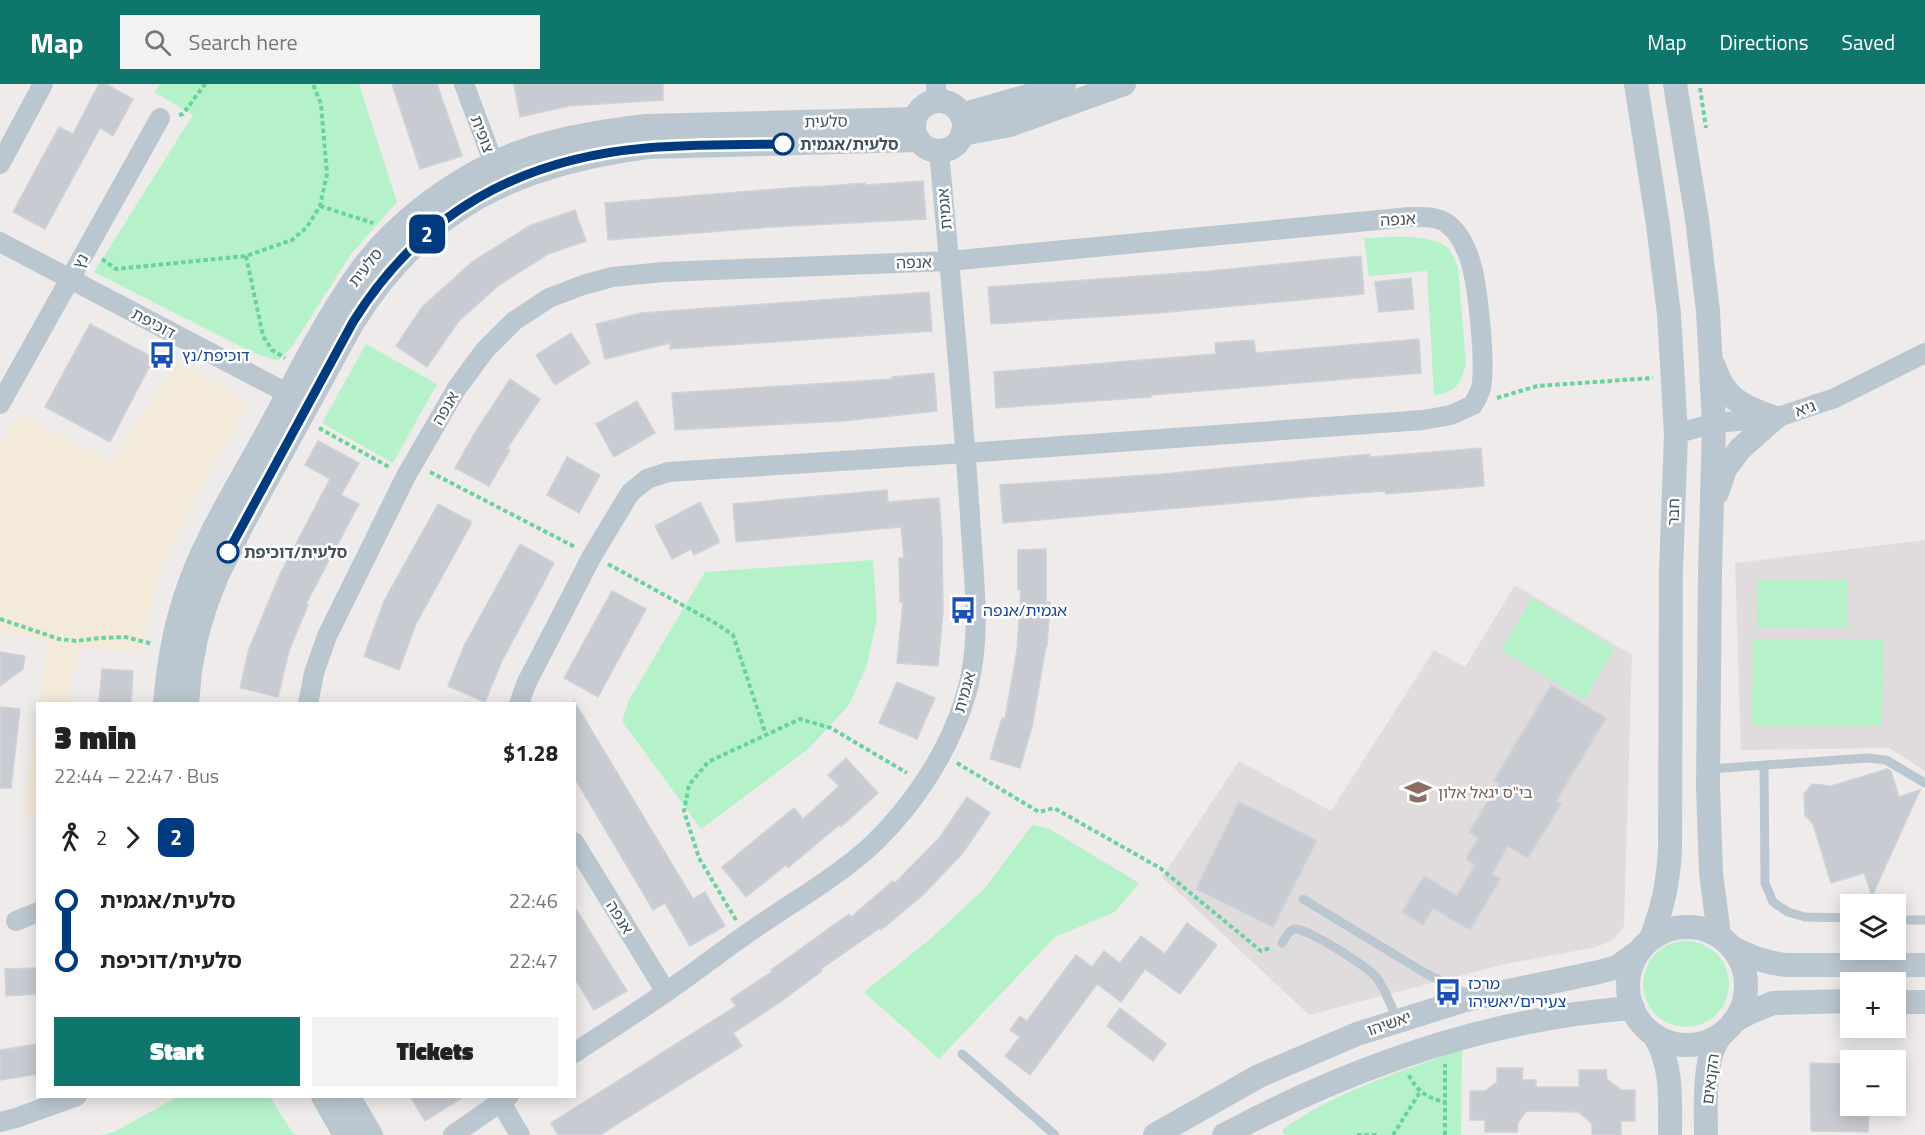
<!DOCTYPE html>
<meta charset="utf-8">
<style>
:root{--surface:#fff;--page:#f2f2f2;--text:#222;--muted:#767676;--accent:#0f766e}
body{margin:0;font-family:"Titillium Web","Noto Sans Hebrew",sans-serif;background:var(--page);color:var(--text);height:100vh;display:flex;flex-direction:column;font-size:22px;white-space:nowrap}
*{box-sizing:border-box;margin:0}
p{font-size:20px;color:var(--muted)}
.icon{flex:none;width:33px;height:33px;fill:none;stroke:currentColor;stroke-width:2;stroke-linecap:round;stroke-linejoin:round}
.map{position:relative;flex:1;overflow:hidden}
.side{position:absolute;left:36px;top:618px;width:540px;height:396px;display:flex;flex-direction:column;background:var(--surface);border-radius:0px;box-shadow:0 3px 15px #0003}
.side>*{flex:none}
.badge{padding:0 12px;border-radius:9px;font-size:21px;line-height:39px}
.controls{position:absolute;left:1840px;top:810px;display:grid;gap:12px}
.controls a{display:grid;place-items:center;width:66px;height:66px;border-radius:0px;background:var(--surface);box-shadow:0 3px 15px #0003;font-size:30px}
.map>.badge{position:absolute;translate:-50% -50%;box-shadow:0 0 0 3px #fff}
.legs{display:flex;align-items:center;gap:9px;height:66px;padding:0 18px;font-size:20px}
.legs p{margin-inline-start:auto}
.headline{display:flex;align-items:center;justify-content:space-between;height:102px;padding:0 18px}
h1{font-size:33px;font-weight:800;line-height:45px}
.cta{display:flex;gap:12px;margin-top:auto;padding:12px 18px}
.cta a{flex:1;height:69px;border-radius:0px;background:var(--accent);color:#fff;font-size:24px;font-weight:800;line-height:69px;text-align:center}
.cta a+a{background:var(--page);color:var(--text)}
ul{padding:0 18px;list-style:none}
li{display:flex;align-items:center;gap:21px;height:60px;font-size:22px}
li i{display:grid;place-items:center;width:9px;height:100%;margin:0 8px;background:currentColor}
li i::after{content:'';width:15px;height:15px;margin:-8px;border:4px solid;border-radius:50%;background:var(--surface)}
li p{margin-inline-start:auto}
li:first-child i{background:linear-gradient(#0000 50%,currentColor 0)}
li:last-child i{background:linear-gradient(currentColor 50%,#0000 0)}
header{display:flex;align-items:center;gap:36px;box-sizing:border-box;height:84px;padding:0 30px;background:var(--accent);color:#fff}
header strong{font-size:28px}
nav{display:flex;gap:33px;margin-inline-start:auto;font-size:21px}
.search{width:420px;height:54px;background:var(--page);display:flex;align-items:center;gap:15px;box-sizing:border-box;padding:0 21px;border-radius:0px;color:var(--muted);font-size:22px}
.map>svg:first-child{display:block}
.education{fill:#e0dcdd}
.green{fill:#b5f2ca}
.sand{fill:#f3eada}
.building{fill:#c8cbd1;stroke:#cfd2d8;stroke-width:1.5}
.lines{fill:none;stroke-linecap:round;stroke-linejoin:round}
.path{stroke:#6ad29b;stroke-width:4;stroke-dasharray:4.5 3;stroke-linecap:butt}
.service{stroke:#bbc7d0;stroke-width:9}
.minor{stroke:#bbc7d0;stroke-width:20}
.tertiary{stroke:#bbc7d0;stroke-width:24}
.line-1-casing{stroke:#fff;stroke-width:14}
.line-1{stroke:#003b80;stroke-width:9}
.stop-1-dot{fill:#fff;stroke:#003b80;stroke-width:3}
.labels{text-anchor:middle;dominant-baseline:central;stroke-width:5;stroke-linejoin:round;paint-order:stroke}
.street-label{font-size:16px;fill:#43505a;stroke:#fff}
.stop-label{font-size:16px;font-weight:bold;fill:#43505a;stroke:#fff;text-anchor:start}
.transit-label{font-size:16px;fill:#164399;stroke:#fff;text-anchor:start}
.education-label{font-size:16px;fill:#785e54;stroke:#fff;text-anchor:start}
</style>
<header>
<strong>Map</strong>
<div class="search"><svg class="icon" aria-label="search" viewBox="0 0 24 24"><circle cx="10" cy="10" r="6"/><path d="M15 15l6 6"/></svg>Search here</div>
<nav><a>Map</a><a>Directions</a><a>Saved</a></nav>
</header>
<div class="map">
<svg width="1925" height="1051" viewBox="0 0 1925 1051">
<rect width="100%" height="100%" fill="#efebeb"/>
<g class="education">
<polygon points="1925,456 1925,687 1889,664 1741,666 1735,479"/>
<polygon points="1515,501 1632,571 1624,842 1614,855 1597,863 1505,880 1309,931 1162,793 1239,677 1331,727 1434,566 1465,583"/>
</g>
<g class="green">
<polygon points="160,0 359,0 397,118 351,170 291,264 277,277 252,268 94,188 193,31 154,8"/>
<path d="M 1364,154 C 1388,154 1419,149 1442,160 C 1451,164 1454,175 1458,183 L 1466,280 C 1460,301 1457,307 1434,312 L 1427,187 L 1369,192 Z"/>
<polygon points="366,260 437,300 393,379 322,339"/>
<polygon points="873,476 877,535 867,581 849,621 808,665 701,745 622,637 629,616 705,488"/>
<polygon points="1848,495 1848,543 1757,544 1758,496"/>
<polygon points="1532,514 1615,564 1584,616 1501,566"/>
<polygon points="1753,555 1883,555 1882,641 1752,641"/>
<polygon points="1032,741 1048,744 1139,799 1115,828 1055,853 939,975 864,908 929,856 985,804"/>
<circle cx="1686" cy="900" r="43"/>
<path d="M 1462,965 L 1461,1051 L 1285,1051 L 1282,1046 C 1335,1007 1401,988 1462,965 Z"/>
<polygon points="177,1013 270,1013 294,1051 101,1051 114,1048"/>
</g>
<g class="sand">
<polygon points="177,278 249,318 191,424 157,497 141,570 82,561 69,606 69,619 39,619 48,556 0,549 0,360 19,330 111,378"/>
<polygon points="37,628 37,730 21,736"/>
</g>
<g class="building">
<polygon points="99,0 106,0 133,15 113,52 100,44 45,145 13,128 59,43 73,50"/>
<polygon points="392,0 437,0 462,72 420,85"/>
<polygon points="514,0 663,0 663,16 569,22 520,33"/>
<polygon points="923,97 926,135 773,143 608,156 605,119 814,102 814,103 865,99 865,101"/>
<polygon points="575,126 586,157 548,170 499,201 458,238 427,283 396,262 422,223 472,178 529,142"/>
<polygon points="1361,172 1364,210 1158,229 991,240 988,203 1209,187"/>
<polygon points="1411,194 1414,225 1379,228 1375,198"/>
<polygon points="929,208 932,247 670,265 670,259 605,275 596,240 641,229"/>
<polygon points="90,240 154,274 110,358 45,323"/>
<polygon points="571,249 590,279 555,301 536,271"/>
<polygon points="1419,255 1421,289 1151,311 1151,313 996,324 994,288 1216,270 1215,259 1254,256 1256,269"/>
<polygon points="934,289 937,327 843,337 675,346 672,309 892,295 892,293"/>
<polygon points="510,295 540,315 507,365 510,366 489,402 455,384 476,347"/>
<polygon points="637,317 655,349 614,373 596,340"/>
<polygon points="318,357 359,379 341,411 359,420 306,520 308,521 289,567 278,613 240,604 249,565 280,490 330,395 305,381"/>
<polygon points="1481,364 1484,402 1386,410 1385,407 1319,412 1003,439 1000,401 1163,390 1370,370 1370,373"/>
<polygon points="567,373 600,391 579,429 547,411"/>
<polygon points="887,406 888,418 939,414 942,455 943,528 938,582 897,579 903,518 900,518 899,474 904,474 901,443 736,458 733,420"/>
<polygon points="700,418 720,458 694,471 691,465 672,475 655,442"/>
<polygon points="438,420 472,438 416,540 399,586 364,572 384,517"/>
<polygon points="520,460 554,479 501,579 485,618 448,602 464,562"/>
<polygon points="1046,465 1046,518 1050,518 1047,562 1046,562 1032,643 1020,684 990,675 1002,634 1005,635 1017,566 1021,506 1018,506 1018,466"/>
<polygon points="612,507 646,525 598,613 564,594"/>
<polygon points="0,568 25,572 23,585 0,602"/>
<polygon points="102,585 133,587 131,620 99,620"/>
<polygon points="897,598 935,614 917,655 879,639"/>
<polygon points="1551,601 1606,634 1556,717 1561,720 1528,774 1508,762 1492,790 1500,795 1470,846 1433,824 1423,841 1402,828 1424,792 1457,812 1475,781 1466,775 1478,754 1469,748 1499,699 1494,696"/>
<polygon points="574,617 693,815 705,808 725,842 690,862 665,819 653,826 574,693"/>
<polygon points="0,623 20,625 11,704 0,704"/>
<polygon points="846,674 878,709 841,743 839,741 788,784 786,781 746,813 722,783 794,724 803,735 839,702 828,691"/>
<polygon points="1887,685 1891,687 1899,713 1920,706 1872,812 1864,789 1831,799 1813,740 1805,731 1804,710 1812,700 1831,702"/>
<polygon points="967,713 990,729 963,769 923,811 881,846 880,844 821,885 822,887 779,919 733,949 742,962 600,1051 558,1051 551,1039 736,922 731,915 773,887 771,886 849,830 851,833 893,797 895,799 940,753"/>
<polygon points="1239,718 1317,756 1273,843 1196,805"/>
<polygon points="574,822 627,907 594,926 574,893"/>
<polygon points="1187,839 1217,861 1180,910 1145,885 1121,918 1097,900 1030,991 1005,972 1020,953 1010,946 1020,932 1027,937 1076,871 1092,883 1104,867 1120,879 1141,852 1165,870"/>
<polygon points="38,884 38,910 6,912 5,885"/>
<polygon points="1120,924 1166,960 1153,977 1107,942"/>
<polygon points="38,960 38,990 0,996 0,966"/>
<polygon points="1810,979 1851,980 1851,1022 1855,1022 1855,1024 1869,1024 1868,1048 1811,1047"/>
<polygon points="1497,984 1523,984 1522,996 1536,996 1536,1003 1579,1003 1579,986 1606,986 1607,995 1621,1006 1635,1006 1635,1037 1621,1037 1621,1051 1592,1051 1592,1040 1579,1028 1526,1027 1518,1039 1517,1048 1485,1048 1485,1036 1470,1036 1470,1007 1485,1007 1497,998"/>
<polygon points="410,1012 465,1012 425,1037"/>
</g>
<g class="lines">
<g class="path">
<polyline points="1700,4 1706,44"/>
<polyline points="179,31 183,30 205,0"/>
<polyline points="320,122 373,139"/>
<polyline points="246,172 263,252 272,266 285,274"/>
<polyline points="102,175 116,185 246,172 292,156 307,143 320,122 327,90 321,20 313,0"/>
<polyline points="1497,314 1537,302 1653,294"/>
<polyline points="319,344 389,383"/>
<polyline points="430,388 575,463"/>
<polyline points="608,480 717,540 733,551 766,651"/>
<polyline points="0,535 59,555 76,557 101,554 125,553 153,560"/>
<polyline points="957,679 1039,728 1054,724 1160,784 1261,867 1270,864"/>
<polyline points="736,836 699,774 684,727 689,701 708,678 800,635 831,644 907,689"/>
<path d="M 1409,991 C 1417,1008 1428,1014 1445,1018"/>
<polyline points="1357,1051 1377,1051"/>
<polyline points="1393,1051 1420,1008"/>
<polyline points="1445,1051 1445,980"/>
</g>
<g class="service">
<polyline points="1764,681 1765,799 1773,818 1788,828 1805,833 1851,834"/>
<polyline points="1709,685 1867,674 1886,676 1925,699"/>
<polyline points="1303,815 1425,889 1467,910"/>
<polyline points="1896,836 1925,836"/>
<path d="M 1282,859 C 1285,854 1288,847 1294,845 C 1306,843 1368,883 1377,894 C 1385,905 1391,922 1397,935"/>
<polyline points="962,970 1055,1051"/>
</g>
<g class="minor">
<polyline points="464,0 494,80 501,91"/>
<polyline points="936,0 937,17"/>
<polyline points="0,80 43,0"/>
<polyline points="0,158 300,316"/>
<polyline points="0,320 160,34"/>
<polyline points="1676,350 1714,339 1775,334 1835,314 1925,269"/>
<path d="M 308,620 L 314,589 L 327,552 L 406,392 L 457,304 L 485,266 L 514,237 L 549,214 L 583,201 L 612,193 L 663,188 L 949,177 L 1410,133 C 1423,133 1439,132 1449,141 C 1460,150 1466,164 1470,176 C 1478,201 1486,280 1481,304 C 1479,310 1476,316 1473,321 L 1451,331 L 1423,336 L 966,369 L 668,388 L 647,395 L 630,409 L 592,472 L 526,600 L 519,620"/>
<polyline points="574,758 666,908"/>
<polyline points="16,837 38,828"/>
<path d="M 574,969 C 605,949 636,929 666,908 C 696,888 724,865 754,845 C 794,817 839,792 874,759 C 914,720 947,670 964,617 C 984,558 973,492 970,432 C 962,310 950,189 939,67"/>
<polyline points="497,1012 520,1051"/>
<polyline points="0,1038 16,1034 77,1012"/>
<polyline points="453,1051 509,1012"/>
</g>
<g class="tertiary">
<path d="M 1636,0 L 1658,141 L 1669,230 L 1676,350 L 1671,487 L 1670,766 C 1668,801 1663,822 1651,855"/>
<polyline points="1675,0 1697,135 1708,227 1714,339 1710,487 1708,702 1711,789 1719,851"/>
<circle cx="939" cy="42" r="25"/>
<polyline points="961,31 1042,8 1064,0"/>
<polyline points="962,50 1010,41 1124,0"/>
<path d="M 1714,282 C 1724,316 1745,323 1775,334"/>
<polyline points="1717,409 1725,385 1740,365 1775,334"/>
<path d="M 165,620 C 168,585 173,550 184,517 C 201,461 234,409 262,358 C 292,304 319,247 354,196 C 392,140 454,94 517,69 C 558,54 602,47 646,42 L 915,35"/>
<path d="M 187,620 L 190,587 L 196,554 L 205,523 L 217,492 L 243,439 L 353,238 C 426,122 516,80 648,63 L 918,56"/>
<circle cx="1687" cy="902" r="59"/>
<path d="M 1733,864 C 1751,873 1766,879 1786,881 L 1925,881"/>
<polyline points="1896,918 1925,918"/>
<polyline points="1734,937 1753,927 1773,919 1851,917"/>
<path d="M 1655,952 C 1673,984 1670,1015 1670,1051"/>
<polyline points="323,1012 345,1051"/>
<polyline points="348,1012 371,1051"/>
<polyline points="1155,1051 1259,992 1357,950 1465,916 1599,888 1617,883 1638,868"/>
<path d="M 1224,1051 C 1351,983 1488,934 1633,924"/>
<path d="M 1706,1051 C 1706,1025 1703,979 1717,957 C 1719,953 1723,949 1726,946"/>
</g>
</g>
<g class="lines">
<defs>
<path id="line-1" d="M 228,468 L 353,238 C 421,129 519,75 646,64 C 691,60 738,61 783,60"/>
</defs>
<use href="#line-1" class="line-1-casing"/>
<use href="#line-1" class="line-1"/>
</g>
<defs>
<symbol id="bus-bare" viewBox="-9 -9 18 18"><path d="M-5-6H5V4H4V6H2V4H-2V6H-4V4H-5ZM-3.5-4V0h7V-4ZM-3.5 1.2v1.5H-2V1.2ZM2 1.2v1.5H3.5V1.2Z" fill="#1a4fb4" stroke="#fff" stroke-width="2.5" paint-order="stroke"/></symbol>
<symbol id="school-bare" viewBox="-9 -9 18 18"><path d="M0-5L7-2L0 1L-7-2ZM-4 1L0 2.5L4 1V4Q0 6-4 4Z" fill="#8d6e63" stroke="#fff" stroke-width="2.5" paint-order="stroke"/></symbol>
</defs>
<g fill-rule="evenodd">
<use href="#bus-bare" x="143" y="252" width="38" height="38"/>
<use href="#bus-bare" x="944" y="507" width="38" height="38"/>
<use href="#school-bare" x="1399" y="689" width="38" height="38"/>
<use href="#bus-bare" x="1429" y="889" width="38" height="38"/>
</g>
<g class="stop-1-dot">
<circle cx="783" cy="60" r="10"/>
<circle cx="228" cy="468" r="10"/>
</g>
<g class="labels">
<g class="street-label">
<text transform="translate(826 37) rotate(-1)">סלעית</text>
<text transform="translate(483 50) rotate(69)">צופית</text>
<text transform="translate(944 125) rotate(-95)">אגמית</text>
<text transform="translate(1398 135) rotate(-3)">אנפה</text>
<text transform="translate(80 177) rotate(-61)">נץ</text>
<text transform="translate(914 178) rotate(-2)">אנפה</text>
<text transform="translate(365 183) rotate(-52)">סלעית</text>
<text transform="translate(154 239) rotate(28)">דוכיפת</text>
<text transform="translate(445 324) rotate(-60)">אנפה</text>
<text transform="translate(1805 324) rotate(-19)">גיא</text>
<text transform="translate(1673 428) rotate(-88)">חבר</text>
<text transform="translate(964 608) rotate(-74)">אגמית</text>
<text transform="translate(620 833) rotate(58)">אנפה</text>
<text transform="translate(1389 939) rotate(-19)">יאשיהו</text>
<text transform="translate(1710 995) rotate(-83)">הקנאים</text>
</g>
<g class="stop-label">
<text x="800" y="60">סלעית/אגמית</text>
<text x="244" y="468">סלעית/דוכיפת</text>
</g>
<g class="transit-label">
<text x="182" y="271">דוכיפת/נץ</text>
<text x="983" y="526">אגמית/אנפה</text>
<text x="1468" y="899">מרכז<tspan x="1468" dy="18">צעירים/יאשיהו</tspan></text>
</g>
<g class="education-label">
<text x="1438" y="708">בי"ס יגאל אלון</text>
</g>
</g>
</svg>
<div class="controls">
<a><svg class="icon" aria-label="layers" viewBox="0 0 24 24"><path d="M12 4l9 5-9 5-9-5zM3 14l9 5 9-5"/></svg></a>
<a>+</a>
<a>−</a>
</div>
<b class="badge" style="left:427px;top:150px;background:#003b80;color:#fff">2</b>
<section class="side">
<div class="headline"><div><h1>3 min</h1><p>22:44 – 22:47 · Bus</p></div><b>$1.28</b></div>
<div class="legs"><svg class="icon" aria-label="walk" viewBox="0 0 24 24"><circle cx="13" cy="4" r="2"/><path d="M13 8l-2 6 4 7M11 14l-3 7M7 12l3-4h3l4 4"/></svg>2<svg class="icon" aria-label="forward" viewBox="0 0 24 24"><path d="M9 5l7 7-7 7"/></svg><b class="badge" style="background:#003b80;color:#fff">2</b></div>
<ul>
<li><i style="color:#003b80"></i><b>סלעית/אגמית</b><p>22:46</p></li>
<li><i style="color:#003b80"></i><b>סלעית/דוכיפת</b><p>22:47</p></li>
</ul>
<div class="cta"><a>Start</a><a>Tickets</a></div>
</section>
</div>
